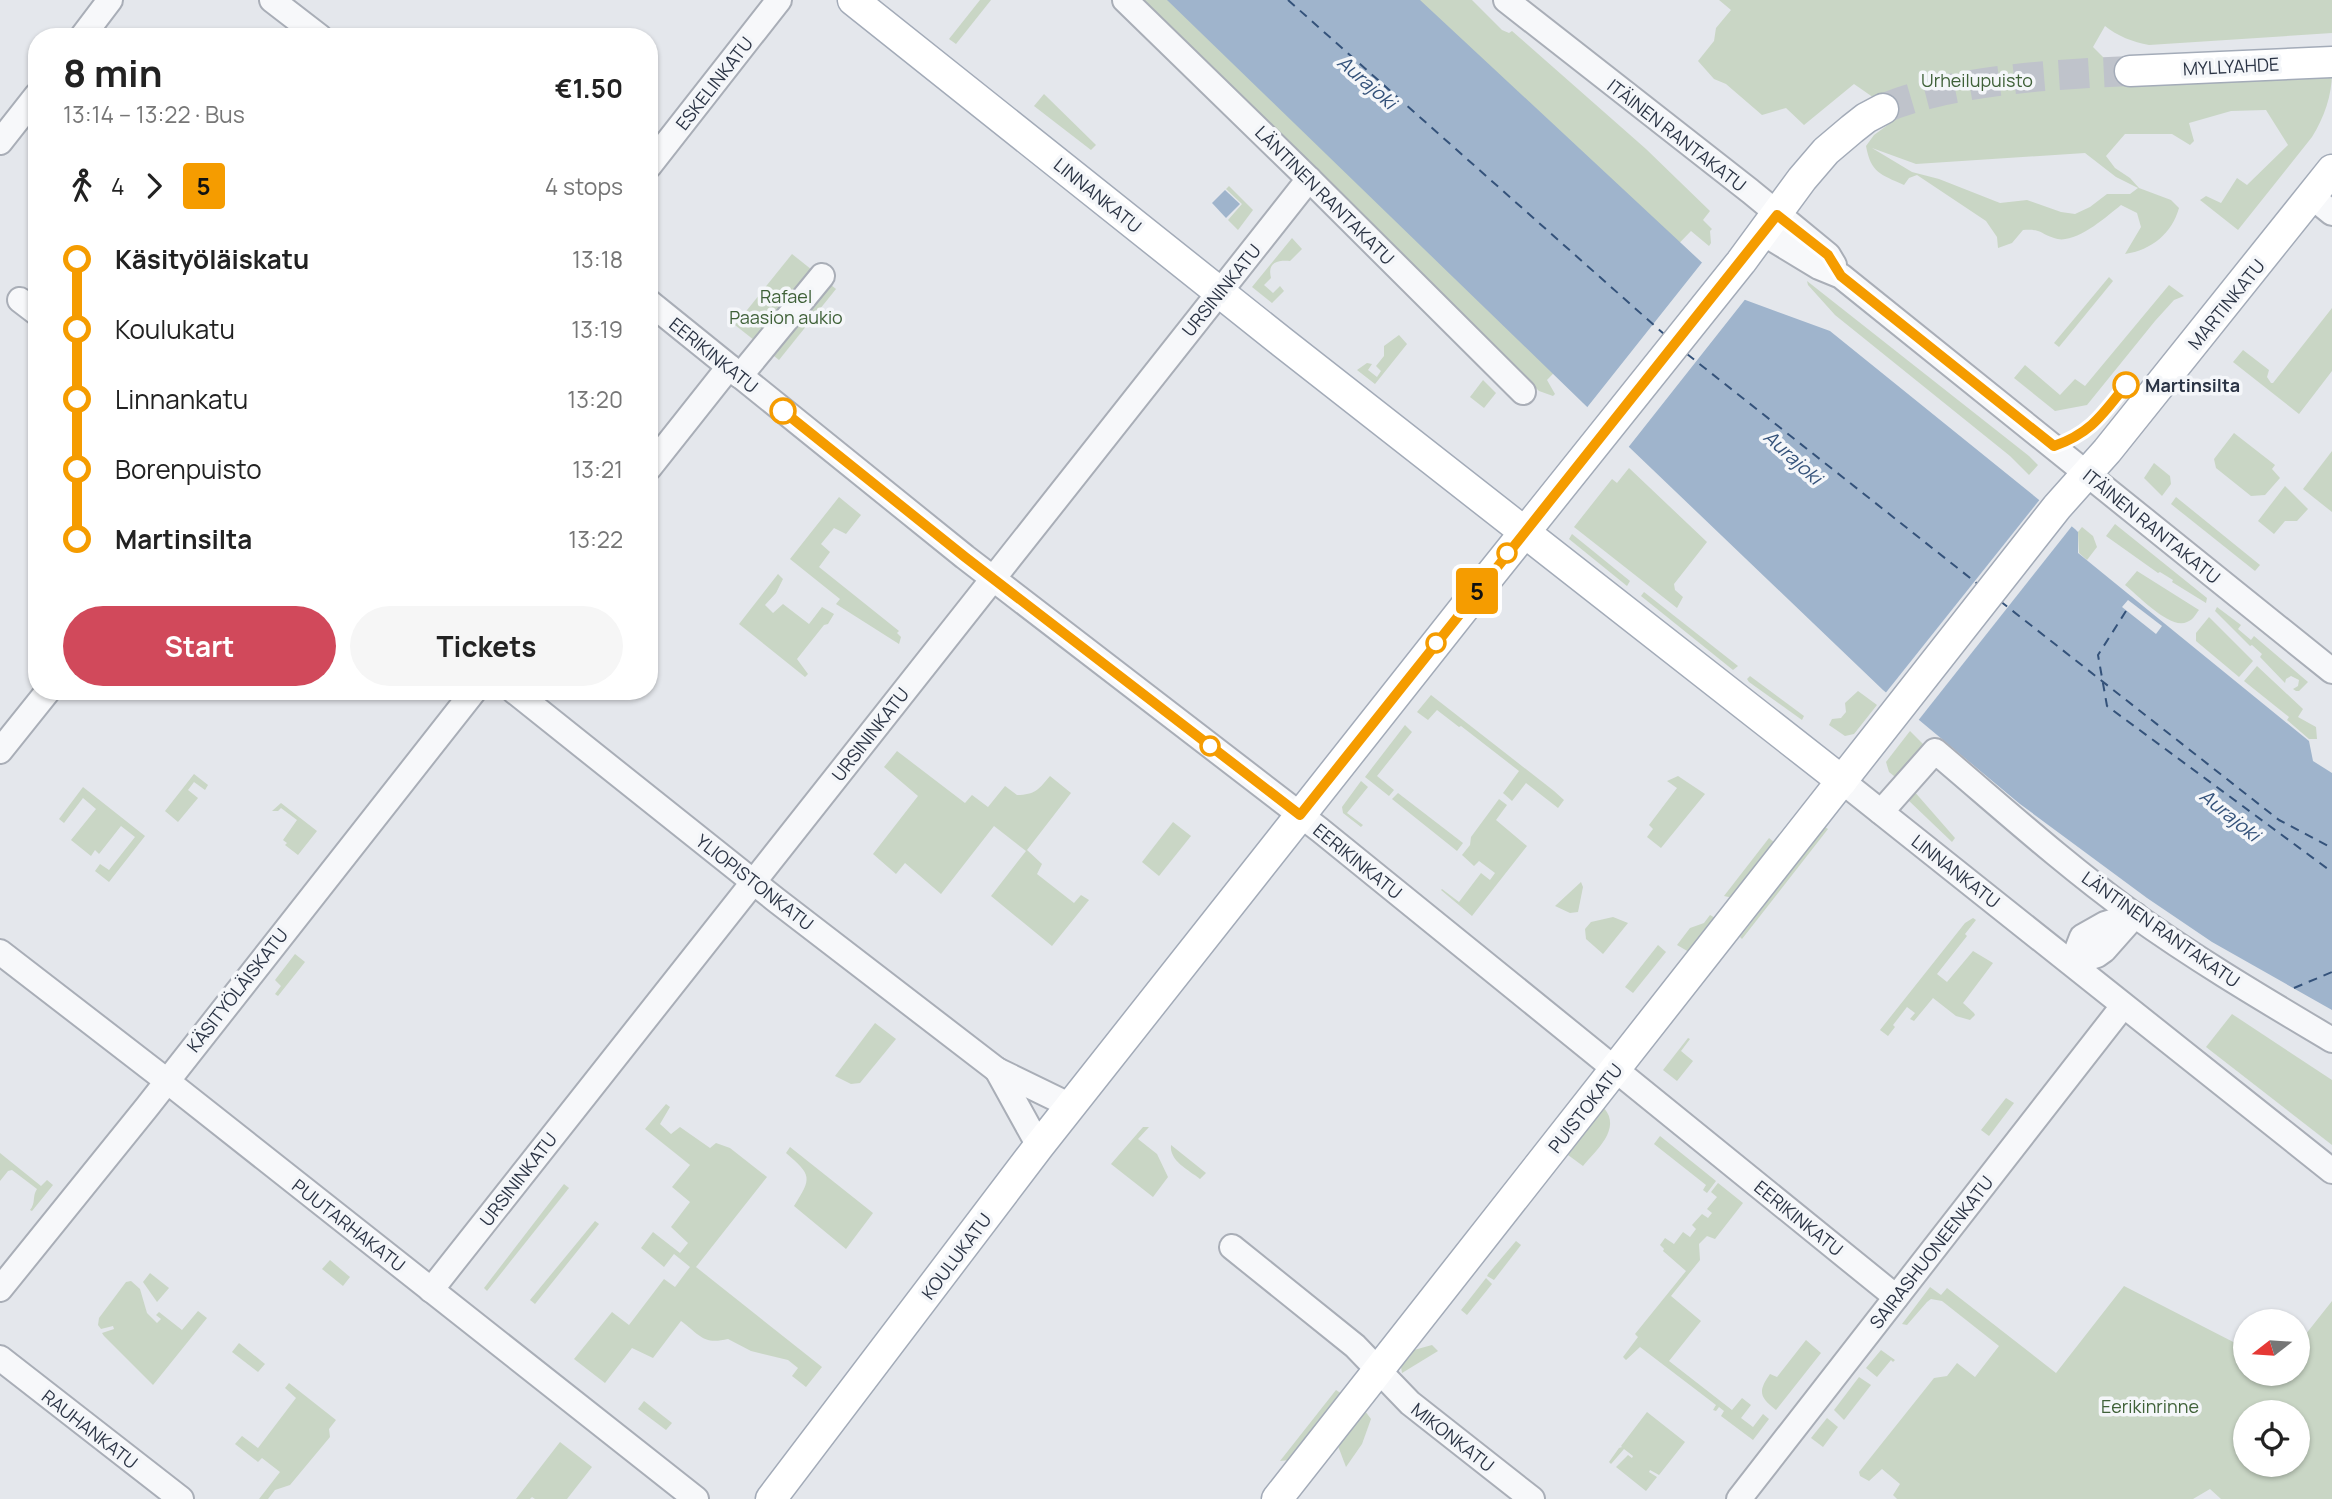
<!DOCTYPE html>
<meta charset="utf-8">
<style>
:root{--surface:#fff;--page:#f6f6f6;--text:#222;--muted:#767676;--accent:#d1495b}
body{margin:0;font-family:Manrope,sans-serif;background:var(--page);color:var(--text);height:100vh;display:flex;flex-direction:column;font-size:26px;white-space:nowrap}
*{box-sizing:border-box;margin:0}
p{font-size:23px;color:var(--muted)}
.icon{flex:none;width:38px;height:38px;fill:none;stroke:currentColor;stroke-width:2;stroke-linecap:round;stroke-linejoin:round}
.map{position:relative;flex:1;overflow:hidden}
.panel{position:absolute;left:28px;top:28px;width:630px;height:672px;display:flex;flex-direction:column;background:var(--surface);border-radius:28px;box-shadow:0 2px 5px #0004}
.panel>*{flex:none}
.badge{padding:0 14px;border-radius:5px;font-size:24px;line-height:46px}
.needle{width:46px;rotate:253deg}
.tools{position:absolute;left:2233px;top:1309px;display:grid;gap:14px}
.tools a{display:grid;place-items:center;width:77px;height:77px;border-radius:50%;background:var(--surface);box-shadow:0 2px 5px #0004;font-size:35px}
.map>.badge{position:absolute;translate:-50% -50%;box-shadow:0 0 0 4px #fff}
.legs{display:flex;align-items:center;gap:10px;height:77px;padding:0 35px;font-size:23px}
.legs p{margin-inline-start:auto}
.headline{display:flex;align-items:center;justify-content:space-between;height:119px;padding:0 35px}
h1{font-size:38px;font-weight:700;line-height:52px}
.button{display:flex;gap:14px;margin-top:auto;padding:14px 35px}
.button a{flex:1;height:80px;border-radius:42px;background:var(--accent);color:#fff;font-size:28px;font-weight:700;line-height:80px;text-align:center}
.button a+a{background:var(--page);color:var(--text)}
ul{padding:0 35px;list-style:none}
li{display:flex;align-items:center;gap:24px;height:70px;font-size:26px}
li i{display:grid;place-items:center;width:10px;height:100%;margin:0 9px;background:currentColor}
li i::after{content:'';width:18px;height:18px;margin:-9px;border:5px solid;border-radius:50%;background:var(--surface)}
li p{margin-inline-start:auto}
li:first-child i{background:linear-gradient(#0000 50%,currentColor 0)}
li:last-child i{background:linear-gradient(currentColor 50%,#0000 0)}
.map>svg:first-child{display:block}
.green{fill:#c9d6c5;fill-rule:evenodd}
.water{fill:#9fb4cc}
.pier{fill:#e4e7ec}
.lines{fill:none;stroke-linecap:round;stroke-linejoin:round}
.ferry{stroke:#34527a;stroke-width:2;stroke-dasharray:9 7;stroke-linecap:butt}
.major-tunnel{stroke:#bfc3cb;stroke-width:30;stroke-dasharray:30 15;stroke-linecap:butt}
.minor-casing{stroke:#a9aeb7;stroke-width:28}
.major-casing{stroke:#a3abb8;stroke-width:33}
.minor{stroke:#f7f8fa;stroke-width:24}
.major{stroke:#fff;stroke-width:30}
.line-1-casing{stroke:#fff;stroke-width:16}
.line-1{stroke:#f59c00;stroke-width:10}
.stop-1-dot{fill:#fff;stroke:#f59c00;stroke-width:3.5}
.labels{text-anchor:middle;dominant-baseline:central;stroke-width:7;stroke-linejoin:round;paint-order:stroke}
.street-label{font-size:18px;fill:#2b3445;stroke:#f4f6f9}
.park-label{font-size:18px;fill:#3f6138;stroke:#f4f6f9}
.stop-label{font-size:18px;font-weight:bold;fill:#2b3445;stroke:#f4f6f9;text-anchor:start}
.water-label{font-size:19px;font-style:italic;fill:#34527a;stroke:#f4f6f9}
</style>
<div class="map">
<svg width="2332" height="1499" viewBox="0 0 2332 1499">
<rect width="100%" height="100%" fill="#e4e7ec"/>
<g class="green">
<polygon points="980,0 991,0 956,44 949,39"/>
<polygon points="1144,0 1472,0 1502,30 1509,33 1512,31 1646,149 1710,211 1703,220 1712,229 1710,231 1711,243 1709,246 1691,231 1547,380 1555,394 1553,396 1539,391"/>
<path d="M 1719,0 L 2332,0 L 2332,33 L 2149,45 C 2133,42 2117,36 2105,26 L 2093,47 L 2132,86 L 2332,73 C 2332,95 2324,118 2312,137 L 2238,230 L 2200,200 L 2206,196 L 2221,203 L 2237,178 L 2247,185 L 2288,145 L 2266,110 L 2231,111 L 2189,123 L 2194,141 L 2190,145 L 2172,134 L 2125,134 L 2106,156 L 2115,168 L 2130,178 L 2139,188 L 2171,200 L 2179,208 C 2172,233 2152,250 2125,254 L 2141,227 L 2137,213 L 2121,205 C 2106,217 2074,246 2054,238 C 2039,233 2043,229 2023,230 L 2012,243 L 1998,248 L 1997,237 L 1986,221 L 1917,175 L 1909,178 L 1904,185 C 1880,174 1871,173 1866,146 L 1874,135 L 1900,116 L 1854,84 L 1804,125 L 1786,108 L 1762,115 L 1726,84 L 1714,79 L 1698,61 L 1714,41 L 1716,28 L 1731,10 ZM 1872,148 L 1916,164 L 2085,153 L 2116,177 L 2138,188 L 2130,194 L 2107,194 L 2090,207 L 2075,214 L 2061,212 L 2027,200 L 2000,203 L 1939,179 L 1912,172 Z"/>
<polygon points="1044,94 1096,145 1091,150 1034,106"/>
<polygon points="1229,186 1253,210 1238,230 1228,220 1242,204 1226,189"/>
<path d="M 1292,238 L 1302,249 L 1290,261 C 1278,260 1267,262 1271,278 L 1264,285 L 1273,293 L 1280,286 L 1284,291 L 1272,303 L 1252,287 Z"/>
<polygon points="792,254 836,289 779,360 735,325"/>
<polygon points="2109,277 2113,281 2059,347 2054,343"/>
<polygon points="1807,281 2029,456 2038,465 2029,475 2010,456 1835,315 1808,285"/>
<polygon points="2169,285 2184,296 2174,300 2155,321 2087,405 2055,411 2014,378 2025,365 2060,395 2075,379 2085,386"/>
<polygon points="2332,308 2332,371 2299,414 2233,362 2243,350 2269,370 2267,377 2271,383 2273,383"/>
<polygon points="1399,335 1407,344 1375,384 1357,370 1367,363 1372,364 1368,370 1377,377 1381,371 1376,366 1384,356 1384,346"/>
<polygon points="1483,380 1496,393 1484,408 1470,397"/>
<polygon points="2234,433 2275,465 2272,469 2280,478 2265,495 2251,496 2216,468 2214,459"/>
<polygon points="2332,451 2332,512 2303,489"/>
<polygon points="2154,463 2170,476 2171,484 2162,496 2144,478"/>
<polygon points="1629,468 1707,542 1674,584 1675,590 1683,597 1677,608 1574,527 1612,479 1617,483"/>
<polygon points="2285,486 2308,509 2297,521 2285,521 2274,534 2258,521"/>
<polygon points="839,497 861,515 846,534 834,528 821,544 830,552 819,567 899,631 897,633 901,637 899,644 836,604 840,599 790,559"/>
<polygon points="2176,497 2260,565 2255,571 2171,504"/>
<polygon points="2115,524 2207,598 2206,603 2172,582 2173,580 2160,572 2158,573 2106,536"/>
<polygon points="2082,527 2093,536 2097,547 2087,560 2079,553 2078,532"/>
<polygon points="1572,534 1630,581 1627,586 1569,539"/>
<path d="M 2137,571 L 2199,610 C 2195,615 2193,620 2187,622 C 2170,630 2139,596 2125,585 Z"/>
<polygon points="778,574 783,579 776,593 765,605 773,613 783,604 809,624 822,607 834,614 828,624 824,625 797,659 808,674 805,677 739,624"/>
<polygon points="1644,592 1738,666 1733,670 1641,596"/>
<polygon points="2217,607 2241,625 2238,629 2251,640 2254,636 2308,682 2299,691 2296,691 2293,689 2298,686 2299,680 2291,676 2286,679 2285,683 2260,657 2262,654 2252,645 2250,646 2215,611"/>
<polygon points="2209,617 2253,661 2239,677 2196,641 2196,633"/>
<polygon points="2257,666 2303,709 2298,717 2316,727 2317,739 2309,739 2287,720 2289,717 2244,681"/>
<polygon points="1750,676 1804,716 1802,720 1749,682 1747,679"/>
<polygon points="1858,691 1877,705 1854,734 1845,736 1829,725 1832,719 1841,718 1846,712 1845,703"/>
<polygon points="1431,695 1554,791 1564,800 1558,808 1526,783 1512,801 1503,793 1519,771 1461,726 1459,727 1437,710 1428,720 1417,712"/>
<polygon points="1405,725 1412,732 1377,776 1394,790 1389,796 1365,777"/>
<polygon points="1910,731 1926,747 1899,780 1889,772 1886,762"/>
<path d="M 897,751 L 965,803 L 972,795 L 988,807 L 1005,786 L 1017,795 C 1035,795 1039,789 1050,776 L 1071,793 L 1027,850 L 1042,864 L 1037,874 L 1074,903 L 1081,895 L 1089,900 L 1052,946 L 991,896 L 1026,851 L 994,826 L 941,894 L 905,863 L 896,874 L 873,854 L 918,796 L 884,767 Z"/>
<polygon points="194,774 208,785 205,790 194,782 188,790 198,798 178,822 165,811"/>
<polygon points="1678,776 1705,794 1661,848 1647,837 1653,829 1649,825 1677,788 1667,781"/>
<polygon points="1361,781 1368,787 1347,813 1363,825 1361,827 1343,813 1342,807"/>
<polygon points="83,787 145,836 109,882 95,871 100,864 109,870 135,837 121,826 99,854 95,850 91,856 71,840 96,809 83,798 64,823 59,819"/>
<polygon points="1913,790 1955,838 1952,842 1906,798"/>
<polygon points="1398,793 1463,843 1457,851 1392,799"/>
<polygon points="1499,799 1507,805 1496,820 1527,846 1472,916 1441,890 1442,889 1459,902 1481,873 1490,880 1495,873 1479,861 1474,866 1462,855 1470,845 1471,837"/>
<polygon points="281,803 317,831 298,855 285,845 287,843 283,840 297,820 281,808 278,811 272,811"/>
<polygon points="1173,822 1191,836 1159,876 1142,862"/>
<polygon points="1825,827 1828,829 1742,939 1740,937"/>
<polygon points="1769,838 1775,843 1733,898 1724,896"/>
<polygon points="1581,882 1583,887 1578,912 1570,913 1555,906"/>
<polygon points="1710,915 1717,919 1689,952 1677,945 1690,928 1704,923"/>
<polygon points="1613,917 1628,923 1603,954 1586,939 1585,929 1591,922"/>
<polygon points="1973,918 1976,920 1965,934 1967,936 1937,974 1947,982 1973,951 1993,963 1963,1003 1974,1013 1975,1015 1970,1020 1956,1016 1933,998 1914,1021 1910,1019 1915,1013 1907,1007 1893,1025 1895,1027 1888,1036 1880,1030 1965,923"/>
<polygon points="1658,945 1666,952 1633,993 1625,987"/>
<polygon points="295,954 305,962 278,996 275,994 281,986 275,980"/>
<polygon points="2232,1014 2332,1080 2332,1145 2206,1047"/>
<polygon points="875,1023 896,1039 860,1083 851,1084 835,1076"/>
<polygon points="1688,1038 1690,1039 1681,1051 1693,1061 1677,1081 1663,1070"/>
<polygon points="2006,1098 2014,1103 1989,1136 1981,1130"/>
<path d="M 666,1104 L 670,1107 L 660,1124 L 671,1134 L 680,1127 L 710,1148 L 716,1143 L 730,1148 L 767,1177 L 696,1267 L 822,1367 L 806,1387 L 792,1376 L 798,1368 L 788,1360 L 751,1351 L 728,1339 C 703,1345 700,1335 681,1321 L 653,1358 L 632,1348 L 605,1383 L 574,1359 L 612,1312 L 629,1325 L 664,1279 L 675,1287 L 690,1267 L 674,1254 L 664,1267 L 641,1248 L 653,1232 L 680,1253 L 688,1243 L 671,1227 L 690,1202 L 672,1187 L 690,1165 L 645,1129 Z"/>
<path d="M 1604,1108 C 1622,1129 1596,1150 1583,1166 L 1568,1155 Z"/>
<polygon points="1143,1127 1149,1127 1138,1139 1157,1154 1168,1177 1153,1197 1111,1164"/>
<polygon points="1660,1136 1716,1181 1707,1193 1703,1190 1706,1185 1654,1144"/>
<path d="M 1171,1145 L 1206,1173 L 1200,1179 C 1189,1170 1169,1161 1171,1145 Z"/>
<path d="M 790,1147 L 873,1213 L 846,1249 L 794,1206 C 812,1178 812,1175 786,1153 Z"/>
<path d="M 0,1153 L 41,1186 L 47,1180 L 53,1185 L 32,1211 L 30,1210 C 36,1203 32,1196 37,1189 L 12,1170 L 8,1171 L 0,1181 Z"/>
<polygon points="1718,1183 1743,1203 1715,1239 1707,1236 1699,1244 1700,1260 1671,1296 1701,1321 1669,1361 1732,1410 1742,1398 1751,1405 1741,1418 1753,1427 1763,1414 1769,1419 1753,1440 1721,1416 1724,1411 1719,1407 1716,1411 1713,1410 1716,1405 1640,1347 1626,1360 1623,1357 1638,1337 1635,1334 1686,1271 1663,1251 1664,1249 1660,1245 1665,1238 1674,1244 1683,1232 1690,1237 1696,1229 1692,1225 1702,1214 1708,1218 1712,1213 1707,1209 1717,1197 1711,1192"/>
<polygon points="564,1184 569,1188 487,1291 484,1288"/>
<polygon points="595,1221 599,1224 535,1304 530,1300"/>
<polygon points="1516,1241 1521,1245 1494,1280 1487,1276 1488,1274"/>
<polygon points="330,1260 350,1277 343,1286 322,1269"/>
<polygon points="150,1273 169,1288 157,1302 143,1282"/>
<polygon points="1486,1278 1492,1284 1467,1315 1461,1310"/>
<polygon points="131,1281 140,1289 147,1313 157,1323 161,1319 156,1315 159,1312 182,1330 198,1311 207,1318 153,1385 104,1336 102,1333 114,1329 113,1326 101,1329 98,1325 99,1318 126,1282"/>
<path d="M 2124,1286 L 2245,1348 L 2245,1374 L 2298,1374 L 2298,1344 L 2332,1301 L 2332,1499 L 2221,1499 L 2210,1489 L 2193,1499 L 1897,1499 L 1893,1495 L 1900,1484 L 1882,1469 L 1869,1481 L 1860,1476 L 1859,1472 L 1934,1378 L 1947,1376 L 1957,1363 L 1975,1377 L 1999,1346 L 1942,1301 L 1931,1299 L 1927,1302 L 1907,1325 L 1902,1324 L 1930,1287 L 1941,1295 L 1947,1288 L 2056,1373 ZM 2245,1412 L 2298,1412 L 2298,1465 L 2245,1465 Z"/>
<path d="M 1806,1340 L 1821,1353 L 1776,1410 C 1759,1397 1758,1391 1770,1374 L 1777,1377 Z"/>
<polygon points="239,1343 265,1364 258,1372 232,1352"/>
<polygon points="1432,1345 1438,1351 1402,1373 1401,1367 1414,1350"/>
<polygon points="1881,1350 1895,1360 1893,1362 1891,1360 1877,1377 1866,1368"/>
<polygon points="1859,1377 1871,1385 1844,1420 1834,1410"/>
<polygon points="289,1383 336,1420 329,1429 330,1437 290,1485 275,1490 268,1499 259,1499 280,1472 262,1458 258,1462 235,1444 242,1436 258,1448 296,1398 285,1388"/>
<polygon points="1336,1390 1342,1394 1290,1460 1280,1461"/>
<polygon points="644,1401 672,1423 666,1430 638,1409"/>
<polygon points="1365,1411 1371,1419 1362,1444 1346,1467 1338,1446"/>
<polygon points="1647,1412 1685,1442 1659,1475 1650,1470 1649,1472 1657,1477 1646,1491 1616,1467 1628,1455 1632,1458 1633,1456 1624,1449 1611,1464 1609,1462 1619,1448 1622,1447 1621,1446"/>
<polygon points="1827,1418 1838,1427 1823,1447 1811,1438"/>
<polygon points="560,1442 592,1467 567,1499 535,1499 532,1497 530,1499 516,1499"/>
</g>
<g class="water">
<polygon points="1167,0 1420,0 1740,298 1830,331 2075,529 2078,532 2078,553 2309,741 2313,761 2332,773 2332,1010 2212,942 2147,898 2020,804 1883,690 1583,403"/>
<polygon points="1225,190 1240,204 1226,218 1212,203"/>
</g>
<g class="pier">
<polygon points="1704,260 1742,295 1747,297 1627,449 1585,410"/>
<polygon points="2041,498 2073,523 2072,526 1917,722 1884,695"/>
<polygon points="2128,600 2162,626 2156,634 2122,607"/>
</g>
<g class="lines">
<g class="ferry">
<polyline points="1288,0 1664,334"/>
<polyline points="1687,354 1979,585"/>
<polyline points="2000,601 2279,820 2332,848"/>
<polyline points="2126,611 2098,655 2107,706 2332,872"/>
<polyline points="2294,988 2332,972"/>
</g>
<path class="major-tunnel" d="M 1883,109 C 1903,100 1924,95 1945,90 C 2007,77 2067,74 2130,71"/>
<defs>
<g id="minor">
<polyline points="272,0 320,37"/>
<polyline points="1125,0 1309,179 1523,392"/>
<polyline points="1506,0 1750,191 1828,255 1834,265"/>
<polyline points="82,37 110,0"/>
<polyline points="0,142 37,95"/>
<polyline points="649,166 779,0"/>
<polyline points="2311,196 2332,213"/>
<polyline points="1763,233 1819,267 1841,276 2332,671"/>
<polyline points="20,300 37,313"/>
<polyline points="649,302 965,557 1320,830 1896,1297"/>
<polyline points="740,376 822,276"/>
<polyline points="649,468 729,367"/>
<polyline points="514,691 776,900 997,1070 1071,1106"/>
<polyline points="0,751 48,691"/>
<polyline points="1842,781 2332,1171"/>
<path d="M 1881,812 L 1935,751 C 2000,806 2064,864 2133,914 C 2197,960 2265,1000 2332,1040"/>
<polyline points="0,952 167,1081 696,1499"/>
<polyline points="2072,963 2082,937 2105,924 2135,915"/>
<polyline points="2072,963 2097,955 2104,950 2135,915"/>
<polyline points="997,1070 1039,1146"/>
<polyline points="1232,1247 1355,1346 1410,1403 1532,1499"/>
<polyline points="0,1289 147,1107 474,691"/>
<polyline points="431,1290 1309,179"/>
<polyline points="0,1358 181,1499"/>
<polyline points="1739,1499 2123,1006"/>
</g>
<g id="major">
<polyline points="853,0 1282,342 1842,781"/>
<polyline points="2130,71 2332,62"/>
<polyline points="771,1499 1039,1146 1472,598 1741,262 1802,179 1826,151 1852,129 1866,118 1883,109"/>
<polyline points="1277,1499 2057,507 2107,451 2332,170"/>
</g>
</defs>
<use href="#minor" class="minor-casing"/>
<use href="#major" class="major-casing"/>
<use href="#minor" class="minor"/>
<use href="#major" class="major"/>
</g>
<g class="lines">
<defs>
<path id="line-1" d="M 783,411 L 965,557 L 1300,815 C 1459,615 1619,415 1777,215 L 1828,255 L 1841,276 L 2054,446 C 2091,433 2102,415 2126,385"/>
</defs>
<use href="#line-1" class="line-1-casing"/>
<use href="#line-1" class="line-1"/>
</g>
<g class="stop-1-dot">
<circle cx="2126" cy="385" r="12"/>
<circle cx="783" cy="411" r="12"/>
<circle cx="1507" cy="553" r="9"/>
<circle cx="1436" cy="643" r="9"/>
<circle cx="1210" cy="746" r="9"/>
</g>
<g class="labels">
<g class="street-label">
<text transform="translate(2231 66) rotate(-3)">MYLLYAHDE</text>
<text transform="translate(714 83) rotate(-52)">ESKELINKATU</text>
<text transform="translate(1677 135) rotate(38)">ITÄINEN RANTAKATU</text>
<text transform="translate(1098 195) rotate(39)">LINNANKATU</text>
<text transform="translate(1325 195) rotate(45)">LÄNTINEN RANTAKATU</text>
<text transform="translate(1221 290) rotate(-51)">URSININKATU</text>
<text transform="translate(2226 304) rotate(-51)">MARTINKATU</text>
<text transform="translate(714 355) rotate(39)">EERIKINKATU</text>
<text transform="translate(2152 526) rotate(39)">ITÄINEN RANTAKATU</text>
<text transform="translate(870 734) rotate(-52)">URSININKATU</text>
<text transform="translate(1358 861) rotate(39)">EERIKINKATU</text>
<text transform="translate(1956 871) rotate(38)">LINNANKATU</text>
<text transform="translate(755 882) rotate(38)">YLIOPISTONKATU</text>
<text transform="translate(2161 929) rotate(35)">LÄNTINEN RANTAKATU</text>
<text transform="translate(237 990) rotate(-52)">KÄSITYÖLÄISKATU</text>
<text transform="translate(1585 1108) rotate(-52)">PUISTOKATU</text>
<text transform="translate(518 1179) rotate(-52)">URSININKATU</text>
<text transform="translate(1799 1218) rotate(39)">EERIKINKATU</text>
<text transform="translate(349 1225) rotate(38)">PUUTARHAKATU</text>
<text transform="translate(1931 1252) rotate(-52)">SAIRASHUONEENKATU</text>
<text transform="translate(956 1256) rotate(-53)">KOULUKATU</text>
<text transform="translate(90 1429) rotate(38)">RAUHANKATU</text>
<text transform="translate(1453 1437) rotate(38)">MIKONKATU</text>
</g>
<g class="park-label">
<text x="1977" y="80">Urheilupuisto</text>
<text x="786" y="296">Rafael<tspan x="786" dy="21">Paasion aukio</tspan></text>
<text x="2150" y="1406">Eerikinrinne</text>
</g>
<g class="stop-label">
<text x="2145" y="385">Martinsilta</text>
</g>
<g class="water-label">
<text transform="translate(1367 82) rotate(41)">Aurajoki</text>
<text transform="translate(1793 457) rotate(42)">Aurajoki</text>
<text transform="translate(2230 815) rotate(39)">Aurajoki</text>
</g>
</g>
</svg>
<div class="tools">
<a><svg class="needle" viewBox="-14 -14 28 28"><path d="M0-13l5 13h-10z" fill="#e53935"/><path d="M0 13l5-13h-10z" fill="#767676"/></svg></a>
<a><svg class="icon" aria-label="locate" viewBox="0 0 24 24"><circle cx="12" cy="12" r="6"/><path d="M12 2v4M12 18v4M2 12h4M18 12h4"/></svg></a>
</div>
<b class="badge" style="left:1477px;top:591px;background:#f59c00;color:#111">5</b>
<section class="panel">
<div class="headline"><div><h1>8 min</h1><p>13:14 – 13:22 · Bus</p></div><b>€1.50</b></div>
<div class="legs"><svg class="icon" aria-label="walk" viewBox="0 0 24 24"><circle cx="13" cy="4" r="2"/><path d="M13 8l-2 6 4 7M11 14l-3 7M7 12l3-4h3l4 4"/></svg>4<svg class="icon" aria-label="forward" viewBox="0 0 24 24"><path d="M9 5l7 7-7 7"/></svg><b class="badge" style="background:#f59c00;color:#111">5</b><p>4 stops</p></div>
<ul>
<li><i style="color:#f59c00"></i><b>Käsityöläiskatu</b><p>13:18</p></li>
<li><i style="color:#f59c00"></i><span>Koulukatu</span><p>13:19</p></li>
<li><i style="color:#f59c00"></i><span>Linnankatu</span><p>13:20</p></li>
<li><i style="color:#f59c00"></i><span>Borenpuisto</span><p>13:21</p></li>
<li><i style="color:#f59c00"></i><b>Martinsilta</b><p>13:22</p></li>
</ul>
<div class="button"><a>Start</a><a>Tickets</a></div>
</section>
</div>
